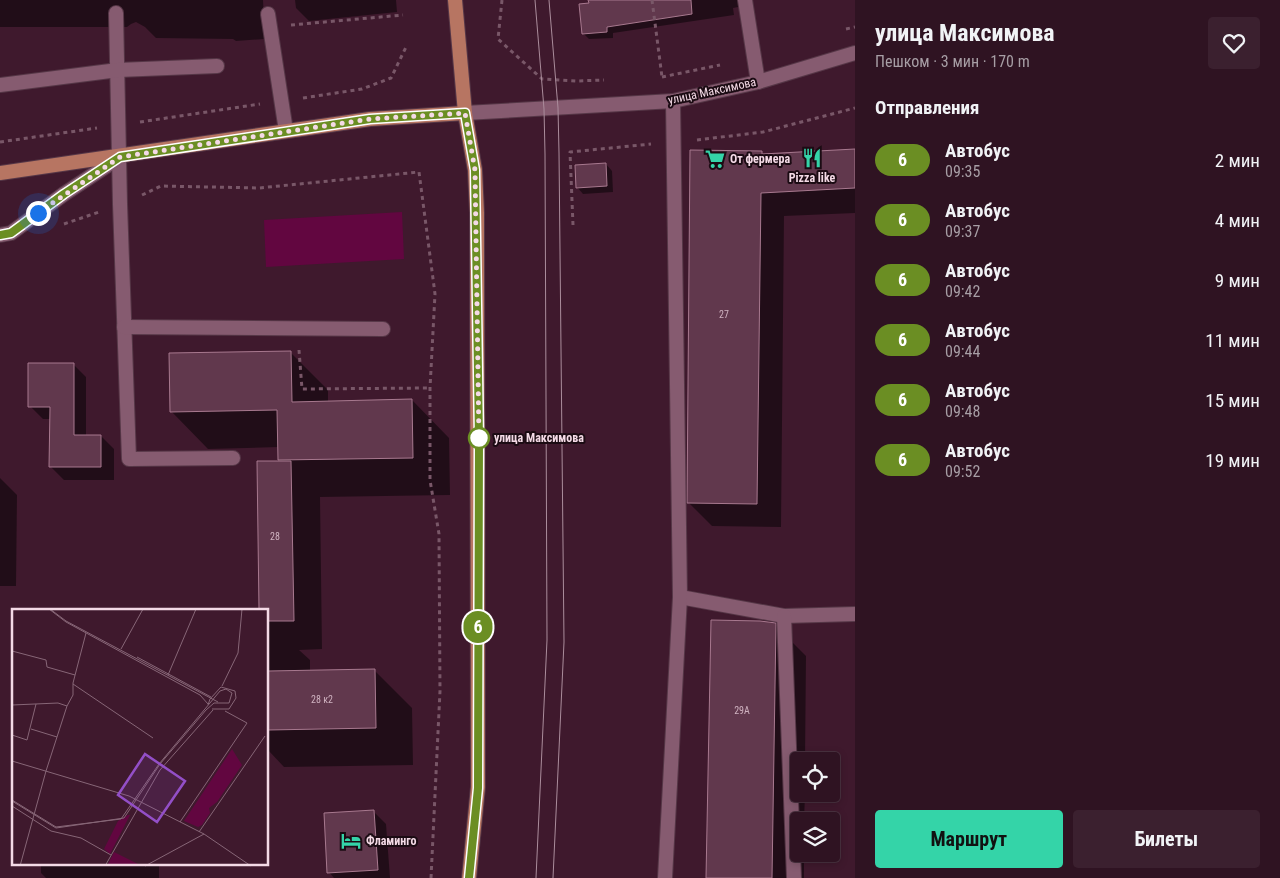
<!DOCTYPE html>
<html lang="ru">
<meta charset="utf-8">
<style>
:root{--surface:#2f1322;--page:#3b202f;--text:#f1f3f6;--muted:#a79ea5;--line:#4a3240;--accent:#34d4a8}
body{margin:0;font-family:"Roboto Condensed",sans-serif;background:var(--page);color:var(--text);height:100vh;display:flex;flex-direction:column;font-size:19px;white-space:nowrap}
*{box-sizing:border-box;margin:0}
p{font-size:16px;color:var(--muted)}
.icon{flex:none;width:28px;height:28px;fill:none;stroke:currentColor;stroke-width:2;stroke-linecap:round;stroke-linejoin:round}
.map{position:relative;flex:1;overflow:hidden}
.panel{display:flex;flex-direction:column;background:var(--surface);width:425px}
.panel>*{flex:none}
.badge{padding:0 10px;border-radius:16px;font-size:18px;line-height:32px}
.tools{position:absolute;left:790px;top:752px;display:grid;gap:10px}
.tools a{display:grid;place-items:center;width:50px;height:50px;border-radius:5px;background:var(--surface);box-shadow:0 2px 8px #0003,0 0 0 1px var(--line);font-size:25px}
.you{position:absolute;width:25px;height:25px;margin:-12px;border:4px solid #fff;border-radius:50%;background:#1a73e8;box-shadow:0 0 0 8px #1a73e833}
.map>.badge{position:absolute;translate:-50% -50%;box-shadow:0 0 0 2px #fff}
h2{padding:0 20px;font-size:19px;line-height:45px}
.round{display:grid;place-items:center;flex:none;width:52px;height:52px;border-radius:5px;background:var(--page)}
.headline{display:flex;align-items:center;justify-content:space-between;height:85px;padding:0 20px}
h1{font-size:24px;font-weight:700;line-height:38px}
.cta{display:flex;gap:10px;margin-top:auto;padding:10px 20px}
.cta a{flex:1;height:58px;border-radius:5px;background:var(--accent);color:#111;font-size:20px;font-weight:700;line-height:58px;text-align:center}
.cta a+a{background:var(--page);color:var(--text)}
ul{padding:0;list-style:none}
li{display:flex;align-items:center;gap:15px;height:60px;padding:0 20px}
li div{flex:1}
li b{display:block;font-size:19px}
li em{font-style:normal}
li .badge{min-width:55px;font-weight:700;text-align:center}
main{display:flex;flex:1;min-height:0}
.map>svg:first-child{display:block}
.green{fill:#620640}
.shadow{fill:#0007}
.building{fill:#61384d;stroke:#a8798f}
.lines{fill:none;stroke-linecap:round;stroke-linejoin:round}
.service-casing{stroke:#563747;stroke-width:16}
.secondary-casing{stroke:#563747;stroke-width:16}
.primary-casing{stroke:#563747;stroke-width:16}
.path{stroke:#795768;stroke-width:3;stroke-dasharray:4 4;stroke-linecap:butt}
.service{stroke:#865b70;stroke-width:14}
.secondary{stroke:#865b70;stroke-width:14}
.primary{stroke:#b77562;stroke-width:14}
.tram{stroke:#ab8d9c;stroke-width:1}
.line-casing{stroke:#fff;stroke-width:11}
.line{stroke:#6b8e23;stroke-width:8}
.walk{stroke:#f4dae6;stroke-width:5;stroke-dasharray:0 9}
.stop-dot{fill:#fff;stroke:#6b8e23;stroke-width:2.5}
.labels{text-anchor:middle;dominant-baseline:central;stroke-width:4;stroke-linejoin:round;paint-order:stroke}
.number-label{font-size:10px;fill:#cfb2c0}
.street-label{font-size:12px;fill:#f4dae6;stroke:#1b0b13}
.poi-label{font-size:12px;font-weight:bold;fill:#f4dae6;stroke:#1b0b13;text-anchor:start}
.stop-label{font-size:12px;font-weight:bold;fill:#f4dae6;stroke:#1b0b13;text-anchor:start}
.inset-road{fill:none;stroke:#876677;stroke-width:1}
.view{fill:#934fc7;fill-opacity:0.15;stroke:#934fc7;stroke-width:2.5}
.inset-edge{fill:none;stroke:#f4dae6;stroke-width:2.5}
</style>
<main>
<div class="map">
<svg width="855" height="878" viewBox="0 0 855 878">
<rect width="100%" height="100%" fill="#3f192d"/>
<polygon class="green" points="402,212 404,259 266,267 264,220"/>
<g class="shadow">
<polygon points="0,0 263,0 265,39 236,41 233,39 156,38 145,27 136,22 131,24 127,27 0,27"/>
<polygon points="295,0 396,0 397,12 309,21 296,8"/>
<polygon points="590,0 745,0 743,6 733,8 734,15 613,33 613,38 589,39 583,33"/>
<polygon points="855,150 855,213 784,216 781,527 712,526 689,503 761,152 764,155"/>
<polygon points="606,164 612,171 613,192 583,194 577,187"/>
<polygon points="290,352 328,390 328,402 412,400 449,438 450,495 320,497 322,649 299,650 310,660 310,671 374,670 412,708 413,765 284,767 268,750 268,610 261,610 258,462 281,462 279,460 279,447 208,449 171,411"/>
<polygon points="73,364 86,377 86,436 101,436 114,449 114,480 64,480 51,467 51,419 43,419 30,406"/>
<polygon points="0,478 17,495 16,586 0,586"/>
<polygon points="775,625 806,656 805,761 799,761 799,794 805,794 804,821 799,821 799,854 804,854 804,878 708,878"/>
<polygon points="373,811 386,824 390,878 334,878 329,872"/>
<polygon points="41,864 159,864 159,878 46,878 41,873"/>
</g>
<g class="building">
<polygon points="588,0 691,0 692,14 607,27 607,32 582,34 579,4 589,3"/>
<polygon points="855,149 855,188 761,193 757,504 687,503 690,150 762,151 762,154"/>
<polygon points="606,163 607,186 576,188 575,165"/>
<polygon points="291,351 292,402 412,399 413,458 278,460 277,410 170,412 169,353"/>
<polygon points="28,363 74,363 74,435 101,435 101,467 49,467 50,407 28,407"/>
<polygon points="257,461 291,461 294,621 268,621 268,610 259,610"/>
<polygon points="711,620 760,621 776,623 772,878 706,878"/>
<polygon points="375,669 376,728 268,730 268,671"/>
<polygon points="374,810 378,870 327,873 324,813"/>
</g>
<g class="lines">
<defs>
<g id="service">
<polyline points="745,0 758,82"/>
<polyline points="116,13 120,204 129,459 233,458"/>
<polyline points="268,14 286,131"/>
<polyline points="0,85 118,70 217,66"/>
<polyline points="0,235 11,233 64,194 120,157"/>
<polyline points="124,327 383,329"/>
<polyline points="680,597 784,616 855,614"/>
<polyline points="784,616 794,878"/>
<polyline points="665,878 680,597 673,101"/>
</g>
<polyline id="secondary" points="465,113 673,101 758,82 855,53"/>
<g id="primary">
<polyline points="455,0 465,113 475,170 477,213 478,787 469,878"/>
<polyline points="0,173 370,119 465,113"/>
</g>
</defs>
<use href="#service" class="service-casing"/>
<use href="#secondary" class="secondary-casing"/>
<use href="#primary" class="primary-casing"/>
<g class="path">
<polyline points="502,0 498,39 542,79 577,81 604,80"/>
<polyline points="652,0 662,77"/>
<polyline points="291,25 403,15"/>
<polyline points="846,29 855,27"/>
<polyline points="662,77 720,65"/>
<polyline points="303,98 362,89 391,78 407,45"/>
<polyline points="140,122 260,104"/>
<polyline points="697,140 763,132 855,108"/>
<polyline points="0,142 97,128"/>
<polyline points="142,195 161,186 259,188 419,172 435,294 430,388 430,480 439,534 440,691 431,878"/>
<polyline points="64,224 99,212"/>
<polyline points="573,225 570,152 651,144"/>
<polyline points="299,350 302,389 430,388"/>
</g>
<use href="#service" class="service"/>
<use href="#secondary" class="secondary"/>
<use href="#primary" class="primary"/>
<g class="tram">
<polyline points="535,0 544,109 545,154 547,640 536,878"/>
<polyline points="549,0 558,108 559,153 564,642 553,878"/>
</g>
</g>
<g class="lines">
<defs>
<polyline id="line" points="0,235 11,233 64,194 120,157 370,119 465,113 475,170 479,440 478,788 469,878"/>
</defs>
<use href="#line" class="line-casing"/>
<use href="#line" class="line"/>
<polyline class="walk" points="38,213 120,157 370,119 465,113 475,170 479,440 479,438"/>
</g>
<defs>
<symbol id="restaurant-bare" viewBox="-9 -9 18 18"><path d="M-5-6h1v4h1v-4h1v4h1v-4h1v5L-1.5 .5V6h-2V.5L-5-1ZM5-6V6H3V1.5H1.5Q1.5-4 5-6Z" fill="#34d4a8" stroke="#1b0b13" stroke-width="2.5" paint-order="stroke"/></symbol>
<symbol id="supermarket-bare" viewBox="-9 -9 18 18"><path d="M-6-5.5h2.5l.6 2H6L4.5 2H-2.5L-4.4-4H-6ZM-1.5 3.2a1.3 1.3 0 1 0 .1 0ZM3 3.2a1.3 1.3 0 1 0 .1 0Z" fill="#34d4a8" stroke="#1b0b13" stroke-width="2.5" paint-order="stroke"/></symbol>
<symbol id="hotel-bare" viewBox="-9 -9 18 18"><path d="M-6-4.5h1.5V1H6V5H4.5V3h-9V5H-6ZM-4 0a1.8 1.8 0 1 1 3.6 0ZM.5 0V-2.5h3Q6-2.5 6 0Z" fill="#34d4a8" stroke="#1b0b13" stroke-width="2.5" paint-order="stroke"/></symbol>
</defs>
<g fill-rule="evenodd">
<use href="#restaurant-bare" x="798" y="144" width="28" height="28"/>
<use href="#supermarket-bare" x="701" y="145" width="28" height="28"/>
<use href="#hotel-bare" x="337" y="827" width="28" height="28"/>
</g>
<circle class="stop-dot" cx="479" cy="438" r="10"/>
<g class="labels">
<g class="number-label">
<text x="724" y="314">27</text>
<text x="275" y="536">28</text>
<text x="322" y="699">28 к2</text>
<text x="742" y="710">29А</text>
</g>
<g class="street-label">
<text transform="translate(712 91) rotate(-12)">улица Максимова</text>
</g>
<g class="poi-label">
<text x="730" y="159">От фермера</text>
<text x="812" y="178" text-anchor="middle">Pizza like</text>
<text x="366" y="841">Фламинго</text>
</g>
<g class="stop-label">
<text x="494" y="438">улица Максимова</text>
</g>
</g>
<g transform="translate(12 609)">
<rect width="256" height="256" fill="#3f192d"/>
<path d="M 220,140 L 230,156 L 205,193 L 197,199 L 198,204 L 190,216 L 186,218 L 172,212 ZM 116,206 L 118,206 L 98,245 L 92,240 L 106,212 ZM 102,243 L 128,256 L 95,257 Z" fill="#620640"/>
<path class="inset-road" d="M 37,0 L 54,13 L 188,86 L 196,95M 38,0 L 54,12 L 206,93M 109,40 L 131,0M 0,42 L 34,51 L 35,58 L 63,66M 125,48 L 199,88M 156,66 L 184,0M 61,75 L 141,129M 210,77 L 226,44 L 230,0M 0,96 L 46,94 L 55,97M 196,96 L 198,90 L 209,78 L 223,82 L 224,89 L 217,100 L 200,100M 19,120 L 45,128M 0,126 L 15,131 L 24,95M 0,152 L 117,187 L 192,225 L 239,257M 0,191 L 44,218 L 109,210 L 147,155 L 208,82 L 214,80 L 220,84 L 217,94 L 202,94 L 194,101 L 148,155 L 112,209 L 44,219 L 0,192M 0,197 L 39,222 L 69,229 L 99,246M 168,213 L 235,114 L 213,102M 187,223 L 253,127M 8,257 L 34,162 L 55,97 L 61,86 L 61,74 L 74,24M 93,257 L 148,161 L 201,101M 133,257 L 192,225"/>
<path class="view" d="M 133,145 L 173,172 L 145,213 L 106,186 Z"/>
<rect width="256" height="256" class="inset-edge"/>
</g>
</svg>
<div class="tools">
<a><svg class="icon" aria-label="locate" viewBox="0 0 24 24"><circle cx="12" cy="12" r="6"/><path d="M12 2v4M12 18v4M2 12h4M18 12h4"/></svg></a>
<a><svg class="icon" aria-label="layers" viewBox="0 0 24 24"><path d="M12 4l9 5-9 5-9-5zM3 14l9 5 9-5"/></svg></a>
</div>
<div class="you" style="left:38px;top:213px"></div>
<b class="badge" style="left:478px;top:627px;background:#6b8e23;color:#fff">6</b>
</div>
<section class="panel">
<div class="headline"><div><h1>улица Максимова</h1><p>Пешком · 3 мин · 170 m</p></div><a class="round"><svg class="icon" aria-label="heart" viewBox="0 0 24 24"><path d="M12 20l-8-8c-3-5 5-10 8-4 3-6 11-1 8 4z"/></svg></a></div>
<h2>Отправления</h2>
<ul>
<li><span class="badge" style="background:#6b8e23;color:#fff">6</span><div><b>Автобус</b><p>09:35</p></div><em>2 мин</em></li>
<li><span class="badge" style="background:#6b8e23;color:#fff">6</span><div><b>Автобус</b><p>09:37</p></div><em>4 мин</em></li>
<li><span class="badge" style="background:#6b8e23;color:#fff">6</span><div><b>Автобус</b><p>09:42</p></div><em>9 мин</em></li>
<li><span class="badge" style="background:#6b8e23;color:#fff">6</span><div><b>Автобус</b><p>09:44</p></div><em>11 мин</em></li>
<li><span class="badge" style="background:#6b8e23;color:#fff">6</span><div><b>Автобус</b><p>09:48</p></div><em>15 мин</em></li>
<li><span class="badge" style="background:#6b8e23;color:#fff">6</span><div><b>Автобус</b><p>09:52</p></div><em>19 мин</em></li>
</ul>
<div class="cta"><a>Маршрут</a><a>Билеты</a></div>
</section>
</main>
